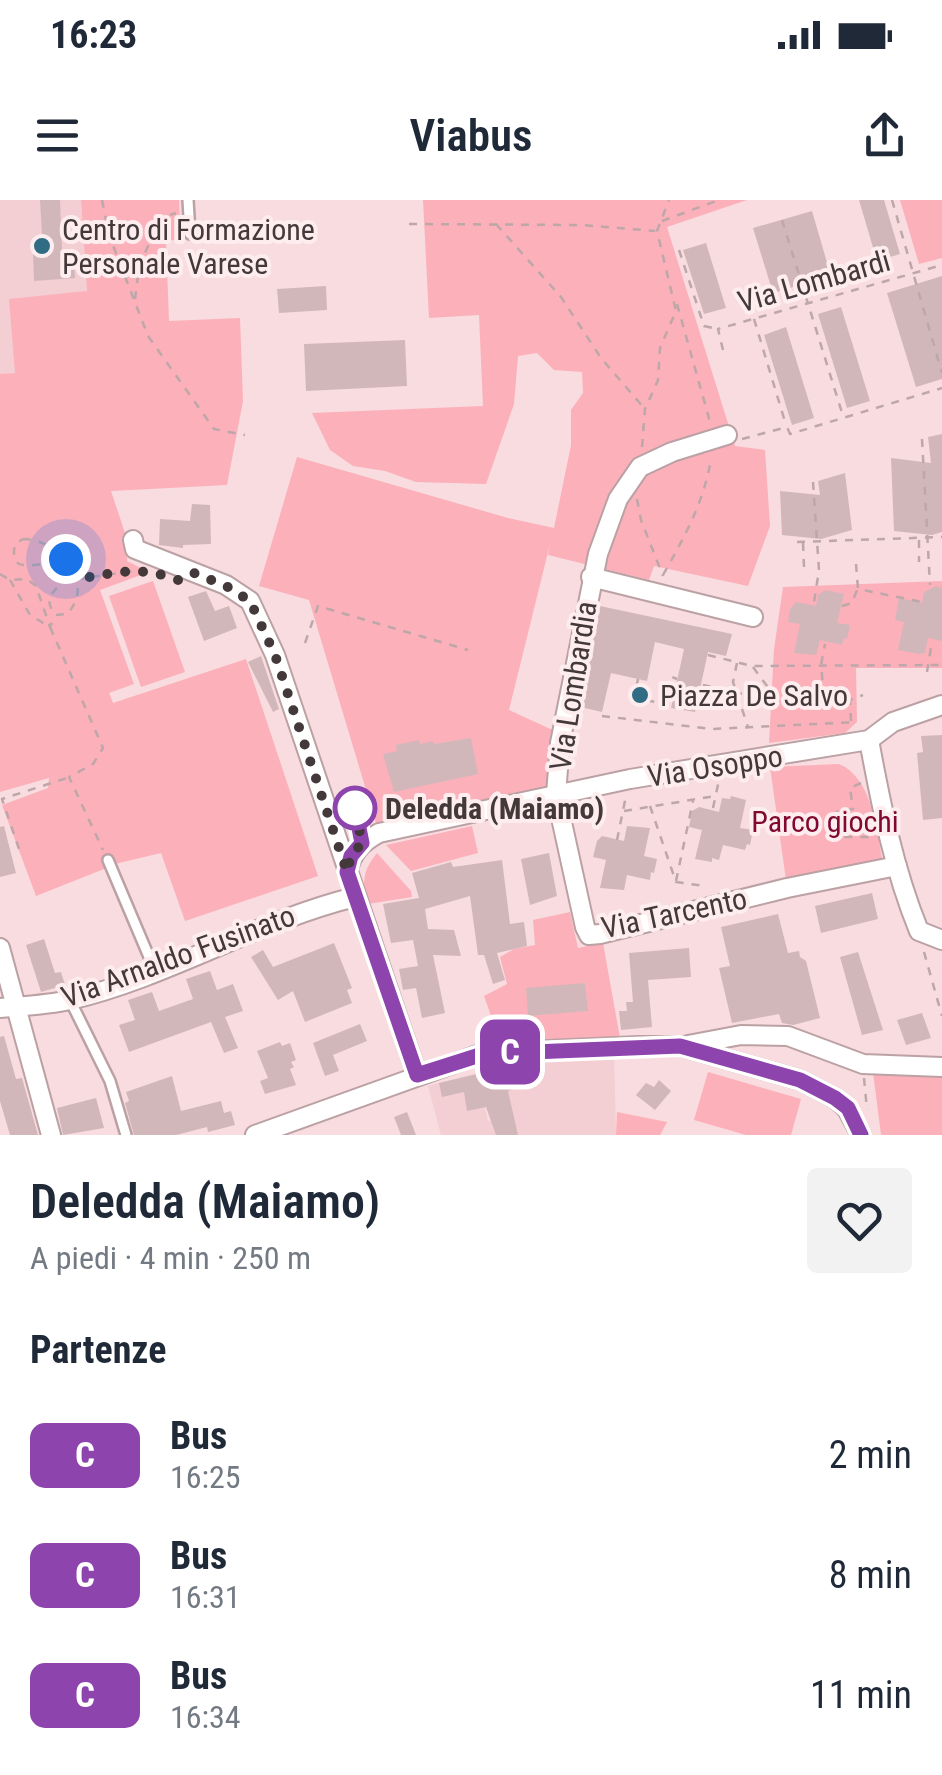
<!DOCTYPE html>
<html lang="it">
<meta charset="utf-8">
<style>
:root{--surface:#fff;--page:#f2f2f3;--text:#1f2937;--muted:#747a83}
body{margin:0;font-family:"Roboto Condensed",sans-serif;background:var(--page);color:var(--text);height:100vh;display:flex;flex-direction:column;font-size:38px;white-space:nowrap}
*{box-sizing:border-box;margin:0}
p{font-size:32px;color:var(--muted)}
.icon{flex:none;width:55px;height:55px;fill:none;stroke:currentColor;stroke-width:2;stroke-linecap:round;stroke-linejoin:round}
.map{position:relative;height:935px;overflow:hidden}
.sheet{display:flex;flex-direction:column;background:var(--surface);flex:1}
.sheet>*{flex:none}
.badge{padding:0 20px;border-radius:15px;font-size:35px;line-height:65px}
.you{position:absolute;width:50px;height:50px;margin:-25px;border:8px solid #fff;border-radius:50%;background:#1a73e8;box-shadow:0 0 0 15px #1a73e833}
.map>.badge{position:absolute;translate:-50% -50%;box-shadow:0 0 0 5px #fff}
h2{padding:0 30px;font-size:38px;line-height:90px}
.round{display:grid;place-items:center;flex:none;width:105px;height:105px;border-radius:10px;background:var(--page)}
.summary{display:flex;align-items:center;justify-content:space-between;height:170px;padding:0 30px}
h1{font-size:48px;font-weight:600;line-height:75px}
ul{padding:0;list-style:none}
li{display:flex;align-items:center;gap:30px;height:120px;padding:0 30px}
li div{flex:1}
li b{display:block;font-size:38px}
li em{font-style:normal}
li .badge{min-width:110px;font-weight:700;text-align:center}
.status{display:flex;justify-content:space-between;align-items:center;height:70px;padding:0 50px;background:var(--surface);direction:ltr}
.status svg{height:28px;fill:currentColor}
header{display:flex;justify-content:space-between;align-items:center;height:130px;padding:0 30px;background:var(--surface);font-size:45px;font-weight:600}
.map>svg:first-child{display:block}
.built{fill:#f3ced2}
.green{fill:#fcb0ba}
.building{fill:#d2b7ba}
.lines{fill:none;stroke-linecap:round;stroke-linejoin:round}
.service-casing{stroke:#bba1a4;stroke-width:14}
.minor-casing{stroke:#bba1a4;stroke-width:22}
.path{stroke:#bda7a9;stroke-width:2.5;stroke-dasharray:8 8;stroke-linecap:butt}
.service{stroke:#fff;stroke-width:9}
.minor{stroke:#fff;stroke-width:18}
.line-casing{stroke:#fff;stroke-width:22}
.line{stroke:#8e44ad;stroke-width:15}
.walk{stroke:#43383a;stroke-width:10;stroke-dasharray:0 18}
.poi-dot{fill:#306c83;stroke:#feedee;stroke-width:4}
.stop-dot{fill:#fff;stroke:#8e44ad;stroke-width:5}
.labels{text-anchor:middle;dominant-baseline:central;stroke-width:8;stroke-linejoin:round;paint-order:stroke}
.poi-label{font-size:30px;fill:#43383a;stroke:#feedee;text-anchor:start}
.street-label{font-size:30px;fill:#43383a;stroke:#feedee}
.stop-label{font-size:30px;font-weight:bold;fill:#43383a;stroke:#feedee;text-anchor:start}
.park-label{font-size:30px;fill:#800831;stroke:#feedee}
</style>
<div class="status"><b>16:23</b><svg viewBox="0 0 49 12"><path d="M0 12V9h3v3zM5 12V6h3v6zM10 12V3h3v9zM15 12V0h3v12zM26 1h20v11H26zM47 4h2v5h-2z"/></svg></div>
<header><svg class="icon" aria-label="menu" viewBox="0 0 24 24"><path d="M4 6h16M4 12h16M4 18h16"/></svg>Viabus<svg class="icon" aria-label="share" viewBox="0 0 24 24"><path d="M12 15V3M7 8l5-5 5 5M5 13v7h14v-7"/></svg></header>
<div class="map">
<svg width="942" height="935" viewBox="0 0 942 935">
<rect width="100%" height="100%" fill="#f8dcdf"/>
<g class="built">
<polygon points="0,0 81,0 87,92 15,173 0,174"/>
<polygon points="614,853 616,935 441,935 428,886 476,873 488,921 513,915 508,891 514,889 509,871 533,866 538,857"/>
</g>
<g class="green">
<polygon points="81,0 179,0 181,39 166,41 169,121 240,118 243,201 227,285 111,291 128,342 127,361 149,372 100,390 134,484 109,493 113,503 246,459 318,676 185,721 161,653 119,663 36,696 2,605 48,588 49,578 0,592 0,174 15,173 9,99 87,91"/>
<polygon points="423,0 747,0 667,27 735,246 765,250 770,326 748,386 654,366 649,380 548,355 550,344 509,510 557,532 556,595 379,633 309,400 259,386 297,257 508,318 554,328 571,245 571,210 583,193 582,172 554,170 537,153 518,156 514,204 486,284 416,282 385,271 353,266 330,250 312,213 483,206 479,115 429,118"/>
<polygon points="900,0 942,0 942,58 919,64"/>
<polygon points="153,381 185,472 141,487 109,396"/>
<polygon points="942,381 942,468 856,468 857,522 845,533 769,543 774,449 783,387"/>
<path d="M 839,564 C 871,577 877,628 882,659 L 786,680 L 770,567 Z"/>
<polygon points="472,626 478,653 411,671 386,645"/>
<path d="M 377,653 L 411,691 L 412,697 L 368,704 C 361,684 363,670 377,653 Z"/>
<polygon points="570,712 578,748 603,743 620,838 520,841 497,833 484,796 507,784 500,757 514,749 535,745 533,720"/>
<polygon points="708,872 801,899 791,935 746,935 694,920"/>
<polygon points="873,872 942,874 942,935 881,935"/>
<polygon points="617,912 667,922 660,935 616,935"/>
</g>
<g class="building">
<polygon points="40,0 60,0 62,51 73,50 75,78 34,81 33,52 43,52"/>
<polygon points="859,0 884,0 900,54 877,61"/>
<polygon points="812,11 831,76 773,93 753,28"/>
<polygon points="706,43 726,108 704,114 683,50"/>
<polygon points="942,76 942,179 916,187 887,93"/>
<polygon points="326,86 327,110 279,113 277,89"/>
<polygon points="841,107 870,201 847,208 818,114"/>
<polygon points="786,127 814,218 792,225 764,135"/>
<polygon points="405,140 407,186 306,191 304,144"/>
<polygon points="942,234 942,332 932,335 894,331 891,258 931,263 928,237"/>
<polygon points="845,273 852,330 821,339 782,335 780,291 820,295 818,281"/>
<polygon points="192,304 210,305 211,344 183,345 183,348 159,345 160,319 190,321"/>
<polygon points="936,386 942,388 942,441 928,438 925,453 919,454 898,450 904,422 895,420 899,398 922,403 924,392"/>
<polygon points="826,390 844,394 837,423 850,425 847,439 844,438 842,445 820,440 816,455 794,453 800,424 788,422 790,409 796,402 816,406 818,395"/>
<polygon points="206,391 215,411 229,406 237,428 204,441 188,397"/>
<polygon points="600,406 732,434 726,456 708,452 695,512 671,508 684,449 655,442 647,481 611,473 602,512 580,507"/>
<polygon points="261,456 279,509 273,512 248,462"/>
<polygon points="942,535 942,618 923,620 917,553 923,552 921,536"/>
<polygon points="471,538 478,574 394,592 383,554 397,551 396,545 419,540 420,544 433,541 434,544"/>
<polygon points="731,596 746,600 740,628 753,630 750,645 747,644 745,650 723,645 719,660 712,658 712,662 695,659 702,630 689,627 692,611 699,607 719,612 722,598 730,599"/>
<polygon points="4,626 16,673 0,677 0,627"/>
<polygon points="627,626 650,628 644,656 657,659 654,673 651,672 650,680 627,675 624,690 600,688 606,660 593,657 597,641 602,636 624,641"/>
<polygon points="549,653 557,696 530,705 521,659"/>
<polygon points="502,660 510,724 524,722 527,746 497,753 505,780 493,784 484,755 478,755 470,696 425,709 428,729 454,730 461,756 433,755 445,813 422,818 416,788 403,790 399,769 418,766 413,740 391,743 383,704 419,698 412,673 451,662 453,667"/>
<polygon points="872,693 878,719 821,733 815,706"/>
<polygon points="778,714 788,753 799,751 800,757 806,761 820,818 793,825 782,823 779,814 732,823 719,768 730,766 721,727"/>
<polygon points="44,739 55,773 61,772 65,785 41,792 26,745"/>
<polygon points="334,743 352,788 347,790 352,803 305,822 293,791 278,800 251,757 263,750 273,767"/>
<polygon points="689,748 691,777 648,780 652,827 621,830 619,811 627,811 626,802 633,802 629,753"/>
<polygon points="858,752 883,830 862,835 840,757"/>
<polygon points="210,771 217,790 233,784 243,811 225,817 238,848 224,853 211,822 129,852 119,825 135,820 128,800 152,792 159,811 193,799 186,779"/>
<polygon points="585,783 588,811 528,816 526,788"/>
<polygon points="922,813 931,838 906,845 897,820"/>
<polygon points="360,824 367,841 333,855 339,871 325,876 313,843"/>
<polygon points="4,836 16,879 22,878 38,935 10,935 0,901 0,837"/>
<polygon points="280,842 282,846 290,843 296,860 291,862 294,867 290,869 296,885 265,894 260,881 268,878 257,851"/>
<polygon points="508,867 514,889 508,891 518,935 496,935 486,907 467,911 464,892 442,897 439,883"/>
<polygon points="172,876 181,911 221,901 224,913 231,911 235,925 208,932 207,927 176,935 134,935 125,903 129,901 126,892"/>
<polygon points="659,880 671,891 655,910 636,895 646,883 654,887"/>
<polygon points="96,898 104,928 63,935 57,908"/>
<polygon points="407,912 416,935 401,935 394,917"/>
</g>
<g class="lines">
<defs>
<g id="service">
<polyline points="188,0 190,34"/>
<polyline points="355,608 362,643"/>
<polyline points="108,660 155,771"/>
<polyline points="70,800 110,881 126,935"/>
</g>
<g id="minor">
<polyline points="727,235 672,252 640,267 618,299 598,354 560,543 556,595 585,727 589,735 600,734 787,688 897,666"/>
<polyline points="133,340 135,349 226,385 250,401 275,455 417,875"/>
<polyline points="591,377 753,417"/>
<path d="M 869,540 C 881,605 894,670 919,731 L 942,740"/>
<path d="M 347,672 C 352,652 361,643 379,633 L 630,579 L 869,540 L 893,522 L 942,505"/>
<polyline points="0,748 51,935"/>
<path d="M 0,808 C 23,806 47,805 70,800 C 168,777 257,721 355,697"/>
<polyline points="688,845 741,835 788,836 863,864 942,867"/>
<polyline points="255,935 483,853 639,846 680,846 800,880 835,898 847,909 861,935"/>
</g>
</defs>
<use href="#service" class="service-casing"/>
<use href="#minor" class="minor-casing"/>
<g class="path">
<polyline points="102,0 109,35 148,136 214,229 245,235"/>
<polyline points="892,0 942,173"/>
<polyline points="782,20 843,216"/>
<polyline points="662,21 719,0"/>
<polyline points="409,24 582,25 655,31"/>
<polyline points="496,24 561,97 601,158 644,208"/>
<polyline points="679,50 704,126 717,129"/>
<polyline points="135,99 139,67 160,18 176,13"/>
<polyline points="677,104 710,222"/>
<polyline points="754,119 786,225"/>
<polyline points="723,150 718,129 942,65"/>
<polyline points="742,239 787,227 790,234 942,188"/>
<polyline points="922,239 930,385"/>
<polyline points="642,247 645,209 658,180 660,148 676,111 657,31 669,0"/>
<polyline points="813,282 819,370 814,402"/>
<polyline points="637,299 641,320 663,376"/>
<path d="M 23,339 C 58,339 97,382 67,414 L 55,415 C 44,399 51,395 61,383 L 61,376 L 54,365 C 37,360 8,378 15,344 Z"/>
<polyline points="919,340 919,362"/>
<polyline points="797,342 942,337"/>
<polyline points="803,343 804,367"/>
<polyline points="856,364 858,389 922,402"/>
<polyline points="0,374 10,380 27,379 36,386 50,427 54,418"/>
<path d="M 663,375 C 684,338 704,302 711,259"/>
<polyline points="76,379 142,370"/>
<polyline points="10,380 30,415 50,427 103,548 93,564 69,577 103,650"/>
<polyline points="842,406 852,403 857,390"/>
<polyline points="305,443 318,406 468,450"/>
<polyline points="708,455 752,466 942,465"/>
<polyline points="737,463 733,482 748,527"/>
<polyline points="753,467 778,501"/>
<polyline points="927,472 932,441"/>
<polyline points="638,479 634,498 666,504 672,477 677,479"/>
<polyline points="703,485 778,502 850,500"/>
<polyline points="824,496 821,465 825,444"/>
<polyline points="602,516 712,529 857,522"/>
<polyline points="851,521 850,500 863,495"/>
<polyline points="861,583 850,588 853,609 837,612 839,637 872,637"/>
<polyline points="650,606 676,682 704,686"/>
<polyline points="713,608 719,580"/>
<polyline points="624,611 715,596"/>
<polyline points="617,640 626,596"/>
<polyline points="19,649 2,599 67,578"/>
<polyline points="676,681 693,601"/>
<polyline points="924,752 942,816"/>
<polyline points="864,878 867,910"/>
</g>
<use href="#service" class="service"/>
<use href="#minor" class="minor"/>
</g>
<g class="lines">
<defs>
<polyline id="line" points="355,608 362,643 351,656 347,672 417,875 483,854 680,846 800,880 835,898 848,908 861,935"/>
</defs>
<use href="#line" class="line-casing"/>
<use href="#line" class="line"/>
<path class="walk" d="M 66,359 L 76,379 C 118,373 138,365 178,380 L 194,373 L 226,386 L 250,401 L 275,455 L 347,672 L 351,656 L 362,643 L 355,608"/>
</g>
<g class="poi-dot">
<circle cx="42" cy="46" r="10"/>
<circle cx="640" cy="495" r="10"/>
</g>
<circle class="stop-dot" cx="355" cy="608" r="20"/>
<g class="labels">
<g class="poi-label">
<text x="62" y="29">Centro di Formazione<tspan x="62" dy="34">Personale Varese</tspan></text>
<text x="660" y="495">Piazza De Salvo</text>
</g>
<g class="street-label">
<text transform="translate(814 81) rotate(-16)">Via Lombardi</text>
<text transform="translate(573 486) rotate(-81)">Via Lombardia</text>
<text transform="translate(715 566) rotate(-9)">Via Osoppo</text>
<text transform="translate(674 713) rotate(-12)">Via Tarcento</text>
<text transform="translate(178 756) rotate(-20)">Via Arnaldo Fusinato</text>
</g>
<g class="stop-label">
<text x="385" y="608">Deledda (Maiamo)</text>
</g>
<g class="park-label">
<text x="825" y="621">Parco giochi</text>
</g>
</g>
</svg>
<div class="you" style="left:66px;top:359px"></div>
<b class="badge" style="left:510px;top:852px;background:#8e44ad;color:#fff">C</b>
</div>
<section class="sheet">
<div class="summary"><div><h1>Deledda (Maiamo)</h1><p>A piedi · 4 min · 250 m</p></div><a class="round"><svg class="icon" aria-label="heart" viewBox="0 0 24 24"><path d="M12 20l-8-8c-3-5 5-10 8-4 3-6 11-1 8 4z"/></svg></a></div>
<h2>Partenze</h2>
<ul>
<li><span class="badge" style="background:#8e44ad;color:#fff">C</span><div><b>Bus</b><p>16:25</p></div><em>2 min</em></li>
<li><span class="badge" style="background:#8e44ad;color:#fff">C</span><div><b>Bus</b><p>16:31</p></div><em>8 min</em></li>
<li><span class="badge" style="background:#8e44ad;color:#fff">C</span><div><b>Bus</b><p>16:34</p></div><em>11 min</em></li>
</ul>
</section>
